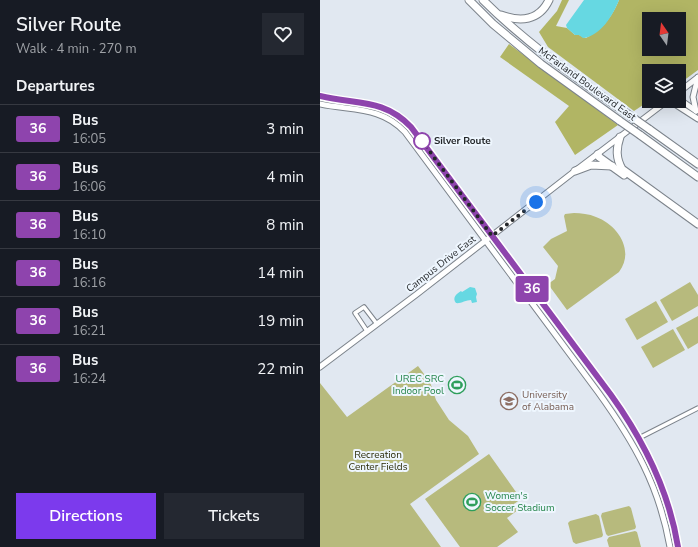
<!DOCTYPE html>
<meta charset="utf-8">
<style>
:root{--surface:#171b24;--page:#242831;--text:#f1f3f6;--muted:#9ea1a6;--line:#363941;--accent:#7c3aed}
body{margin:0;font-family:"Nunito Sans",sans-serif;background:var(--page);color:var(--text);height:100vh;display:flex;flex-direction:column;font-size:15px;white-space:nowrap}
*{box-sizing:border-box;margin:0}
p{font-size:13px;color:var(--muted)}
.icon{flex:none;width:22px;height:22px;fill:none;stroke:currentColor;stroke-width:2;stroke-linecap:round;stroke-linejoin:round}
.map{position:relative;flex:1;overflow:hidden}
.sheet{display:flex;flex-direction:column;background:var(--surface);width:320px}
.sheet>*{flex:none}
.badge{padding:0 8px;border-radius:3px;font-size:14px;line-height:26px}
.needle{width:26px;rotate:346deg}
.controls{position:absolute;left:322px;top:12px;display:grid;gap:8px}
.controls a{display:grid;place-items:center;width:44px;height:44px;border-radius:0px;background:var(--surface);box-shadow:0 4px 16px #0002;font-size:20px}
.you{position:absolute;width:20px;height:20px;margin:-10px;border:3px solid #fff;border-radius:50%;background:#1a73e8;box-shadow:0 0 0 6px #1a73e833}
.map>.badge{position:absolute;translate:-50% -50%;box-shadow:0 0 0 2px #fff}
h2{padding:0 16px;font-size:15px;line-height:36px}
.round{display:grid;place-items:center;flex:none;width:42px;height:42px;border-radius:0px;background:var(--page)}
.overview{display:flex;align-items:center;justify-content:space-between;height:68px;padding:0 16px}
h1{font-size:19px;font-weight:600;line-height:30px}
.cta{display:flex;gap:8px;margin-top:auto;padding:8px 16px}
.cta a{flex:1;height:46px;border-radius:0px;background:var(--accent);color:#fff;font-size:16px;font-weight:600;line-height:46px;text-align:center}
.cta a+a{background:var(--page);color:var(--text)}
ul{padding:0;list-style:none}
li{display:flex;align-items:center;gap:12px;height:48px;padding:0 16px;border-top:1px solid var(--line)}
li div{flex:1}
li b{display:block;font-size:15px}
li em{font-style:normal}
li .badge{min-width:44px;font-weight:700;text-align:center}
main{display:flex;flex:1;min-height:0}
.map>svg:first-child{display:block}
.green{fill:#b7ba7d}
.forest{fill:#b1b564;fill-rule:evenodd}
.water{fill:#66d8e2}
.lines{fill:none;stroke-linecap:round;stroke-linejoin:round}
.street-casing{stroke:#7c838b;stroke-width:5.5}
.secondary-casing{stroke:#7c838b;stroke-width:7}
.highway-casing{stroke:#7c838b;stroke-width:9}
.street{stroke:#fff;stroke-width:3.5}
.secondary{stroke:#fff;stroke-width:5}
.highway{stroke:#fff;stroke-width:7}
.highway-bridge-casing{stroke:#7c838b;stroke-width:9;stroke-linecap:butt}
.highway-bridge{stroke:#fff;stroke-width:7}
.line-casing{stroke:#fff;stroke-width:9}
.line{stroke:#8e44ad;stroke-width:6}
.walk{stroke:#24272a;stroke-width:4;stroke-dasharray:0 7.2}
.stop-dot{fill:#fff;stroke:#8e44ad;stroke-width:2}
.labels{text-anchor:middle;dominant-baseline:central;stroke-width:4;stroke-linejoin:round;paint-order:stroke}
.street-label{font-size:10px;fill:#24272a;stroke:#eef6fe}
.stop-label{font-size:10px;font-weight:bold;fill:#24272a;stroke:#eef6fe;text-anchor:start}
.leisure-label{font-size:10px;fill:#27864d;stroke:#eef6fe;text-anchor:end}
.education-label{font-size:10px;fill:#785e54;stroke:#eef6fe;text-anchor:start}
.park-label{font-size:10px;fill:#2b2c08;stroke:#eef6fe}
</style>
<main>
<section class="sheet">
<div class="overview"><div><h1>Silver Route</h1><p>Walk · 4 min · 270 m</p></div><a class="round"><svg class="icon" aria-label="heart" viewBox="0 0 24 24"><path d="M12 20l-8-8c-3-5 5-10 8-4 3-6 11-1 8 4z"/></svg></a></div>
<h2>Departures</h2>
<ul>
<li><span class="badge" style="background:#8e44ad;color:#fff">36</span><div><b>Bus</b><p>16:05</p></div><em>3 min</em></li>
<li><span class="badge" style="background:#8e44ad;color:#fff">36</span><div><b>Bus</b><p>16:06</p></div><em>4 min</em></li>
<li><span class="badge" style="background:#8e44ad;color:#fff">36</span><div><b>Bus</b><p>16:10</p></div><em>8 min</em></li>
<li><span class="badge" style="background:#8e44ad;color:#fff">36</span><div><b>Bus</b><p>16:16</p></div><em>14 min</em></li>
<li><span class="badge" style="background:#8e44ad;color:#fff">36</span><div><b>Bus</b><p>16:21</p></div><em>19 min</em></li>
<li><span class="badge" style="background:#8e44ad;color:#fff">36</span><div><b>Bus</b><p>16:24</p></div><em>22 min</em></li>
</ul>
<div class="cta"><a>Directions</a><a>Tickets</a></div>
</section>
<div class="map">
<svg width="378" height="547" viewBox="0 0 378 547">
<rect width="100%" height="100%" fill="#e1e8f1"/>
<g class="green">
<path d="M 254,213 C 261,213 269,214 276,217 C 298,225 315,251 299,272 L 247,310 L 228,284 L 235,279 L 238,266 L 223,247 L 231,239 L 247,231 L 244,216 L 245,214 Z"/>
<polygon points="370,282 378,295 378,306 352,321 340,300"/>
<polygon points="336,301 348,322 317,340 305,319"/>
<polygon points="378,316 378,343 368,349 356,328"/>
<polygon points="353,329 365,350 333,368 321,347"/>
<polygon points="98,366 110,382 116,400 129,420 148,436 159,454 90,504 121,547 0,547 0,383 27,417"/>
<polygon points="169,454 201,499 194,504 198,510 187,518 198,532 177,547 140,547 105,499"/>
<polygon points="309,506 311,508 316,527 315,529 288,536 286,534 281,516 282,513"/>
<polygon points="276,514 279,516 283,535 282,537 256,544 253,542 248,523 250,521"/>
<polygon points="315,531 317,532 321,547 289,547 287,540 289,537"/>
</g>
<g class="forest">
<path d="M 242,0 L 249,0 L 236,26 L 247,28 L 255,35 L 259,35 L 266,38 C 283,28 291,19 299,0 L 378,0 L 378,70 L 359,84 L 359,71 L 329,71 L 329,101 L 314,111 L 228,47 L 219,32 L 237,11 ZM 329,19 L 359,19 L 359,49 L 329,49 Z"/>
<polygon points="189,44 298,125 255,155 235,122 249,106 180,57"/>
</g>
<g class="water">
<path d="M 264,0 L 299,0 C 293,15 281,36 263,38 L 259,35 L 255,35 L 247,28 L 246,25 Z"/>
<path d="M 150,287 L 155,288 L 157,294 L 156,297 L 157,302 L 152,303 L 151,300 C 146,300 140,304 136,303 C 132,298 136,294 141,291 L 142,292 Z"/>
</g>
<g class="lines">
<defs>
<g id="street">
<polyline points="47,331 35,313 44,307 57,324"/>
<polyline points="319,438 378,408"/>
</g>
<g id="secondary">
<polyline points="359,92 377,78"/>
<path d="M 0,96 C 36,105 62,98 91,127 L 291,395 C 324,441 349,491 358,547"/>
<polyline points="359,99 376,111"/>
<polyline points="350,101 378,119"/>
<path d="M 0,104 C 32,111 61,106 85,132 L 278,392 C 314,442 339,485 350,547"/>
<polyline points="376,111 373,97 378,77"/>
<polyline points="0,367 97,294 255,171 347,101"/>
</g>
<g id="highway">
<polyline points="149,0 173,24 221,64 300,121"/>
<path d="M 163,0 C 207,44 258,79 309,115"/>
<path d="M 181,15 C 200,22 219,21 229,0"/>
<polyline points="329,129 378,164"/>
<polyline points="320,135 378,177"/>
<path d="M 300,137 C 296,149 296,158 302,169 L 378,224"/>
<polyline points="278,154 279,157 304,175"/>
<polyline points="255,171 271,165 292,166"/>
</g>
</defs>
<use href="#street" class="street-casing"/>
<use href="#secondary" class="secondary-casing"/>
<use href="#highway" class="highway-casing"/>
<use href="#street" class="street"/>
<use href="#secondary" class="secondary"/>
<use href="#highway" class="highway"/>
<defs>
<g id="highway-bridge">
<polyline points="309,115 329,129"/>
<polyline points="300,121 320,135"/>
</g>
</defs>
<use href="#highway-bridge" class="highway-bridge-casing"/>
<use href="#highway-bridge" class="highway-bridge"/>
</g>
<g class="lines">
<defs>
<path id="line" d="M 0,96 C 36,105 63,98 91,127 L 291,395 C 324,441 349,491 358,547"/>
</defs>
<use href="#line" class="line-casing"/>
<use href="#line" class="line"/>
<polyline class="walk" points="102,141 172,236 216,202"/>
</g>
<defs>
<symbol id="stadium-ring" viewBox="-11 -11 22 22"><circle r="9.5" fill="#eef6fe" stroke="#2e9e5b" stroke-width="1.5"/><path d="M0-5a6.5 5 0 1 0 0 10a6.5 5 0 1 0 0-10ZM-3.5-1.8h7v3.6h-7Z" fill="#2e9e5b"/></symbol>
<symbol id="university-ring" viewBox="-11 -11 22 22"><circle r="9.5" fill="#eef6fe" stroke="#8d6e63" stroke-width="1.5"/><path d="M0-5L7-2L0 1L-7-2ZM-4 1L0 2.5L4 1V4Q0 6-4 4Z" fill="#8d6e63"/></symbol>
</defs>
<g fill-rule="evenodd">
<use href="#stadium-ring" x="127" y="375" width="20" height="20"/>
<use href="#university-ring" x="179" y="391" width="20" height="20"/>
<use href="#stadium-ring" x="142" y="492" width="20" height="20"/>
</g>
<circle class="stop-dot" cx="102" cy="141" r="8"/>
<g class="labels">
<g class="street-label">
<text transform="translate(267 84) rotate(36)">McFarland Boulevard East</text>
<text transform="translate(121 264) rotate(-38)">Campus Drive East</text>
</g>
<g class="stop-label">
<text x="114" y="141">Silver Route</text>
</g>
<g class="leisure-label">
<text x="124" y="379">UREC SRC<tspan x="124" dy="12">Indoor Pool</tspan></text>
<text x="165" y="496" text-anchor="start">Women's<tspan x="165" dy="12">Soccer Stadium</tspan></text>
</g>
<g class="education-label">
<text x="202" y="395">University<tspan x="202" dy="12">of Alabama</tspan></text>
</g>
<g class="park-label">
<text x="58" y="455">Recreation<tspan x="58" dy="12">Center Fields</tspan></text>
</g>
</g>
</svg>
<div class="controls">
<a><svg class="needle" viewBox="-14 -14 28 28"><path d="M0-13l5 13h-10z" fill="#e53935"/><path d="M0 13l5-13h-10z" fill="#9ea1a6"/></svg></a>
<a><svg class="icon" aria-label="layers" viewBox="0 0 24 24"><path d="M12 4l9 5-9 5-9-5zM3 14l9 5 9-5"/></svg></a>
</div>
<div class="you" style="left:216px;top:202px"></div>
<b class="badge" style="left:212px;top:289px;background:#8e44ad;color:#fff">36</b>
</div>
</main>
